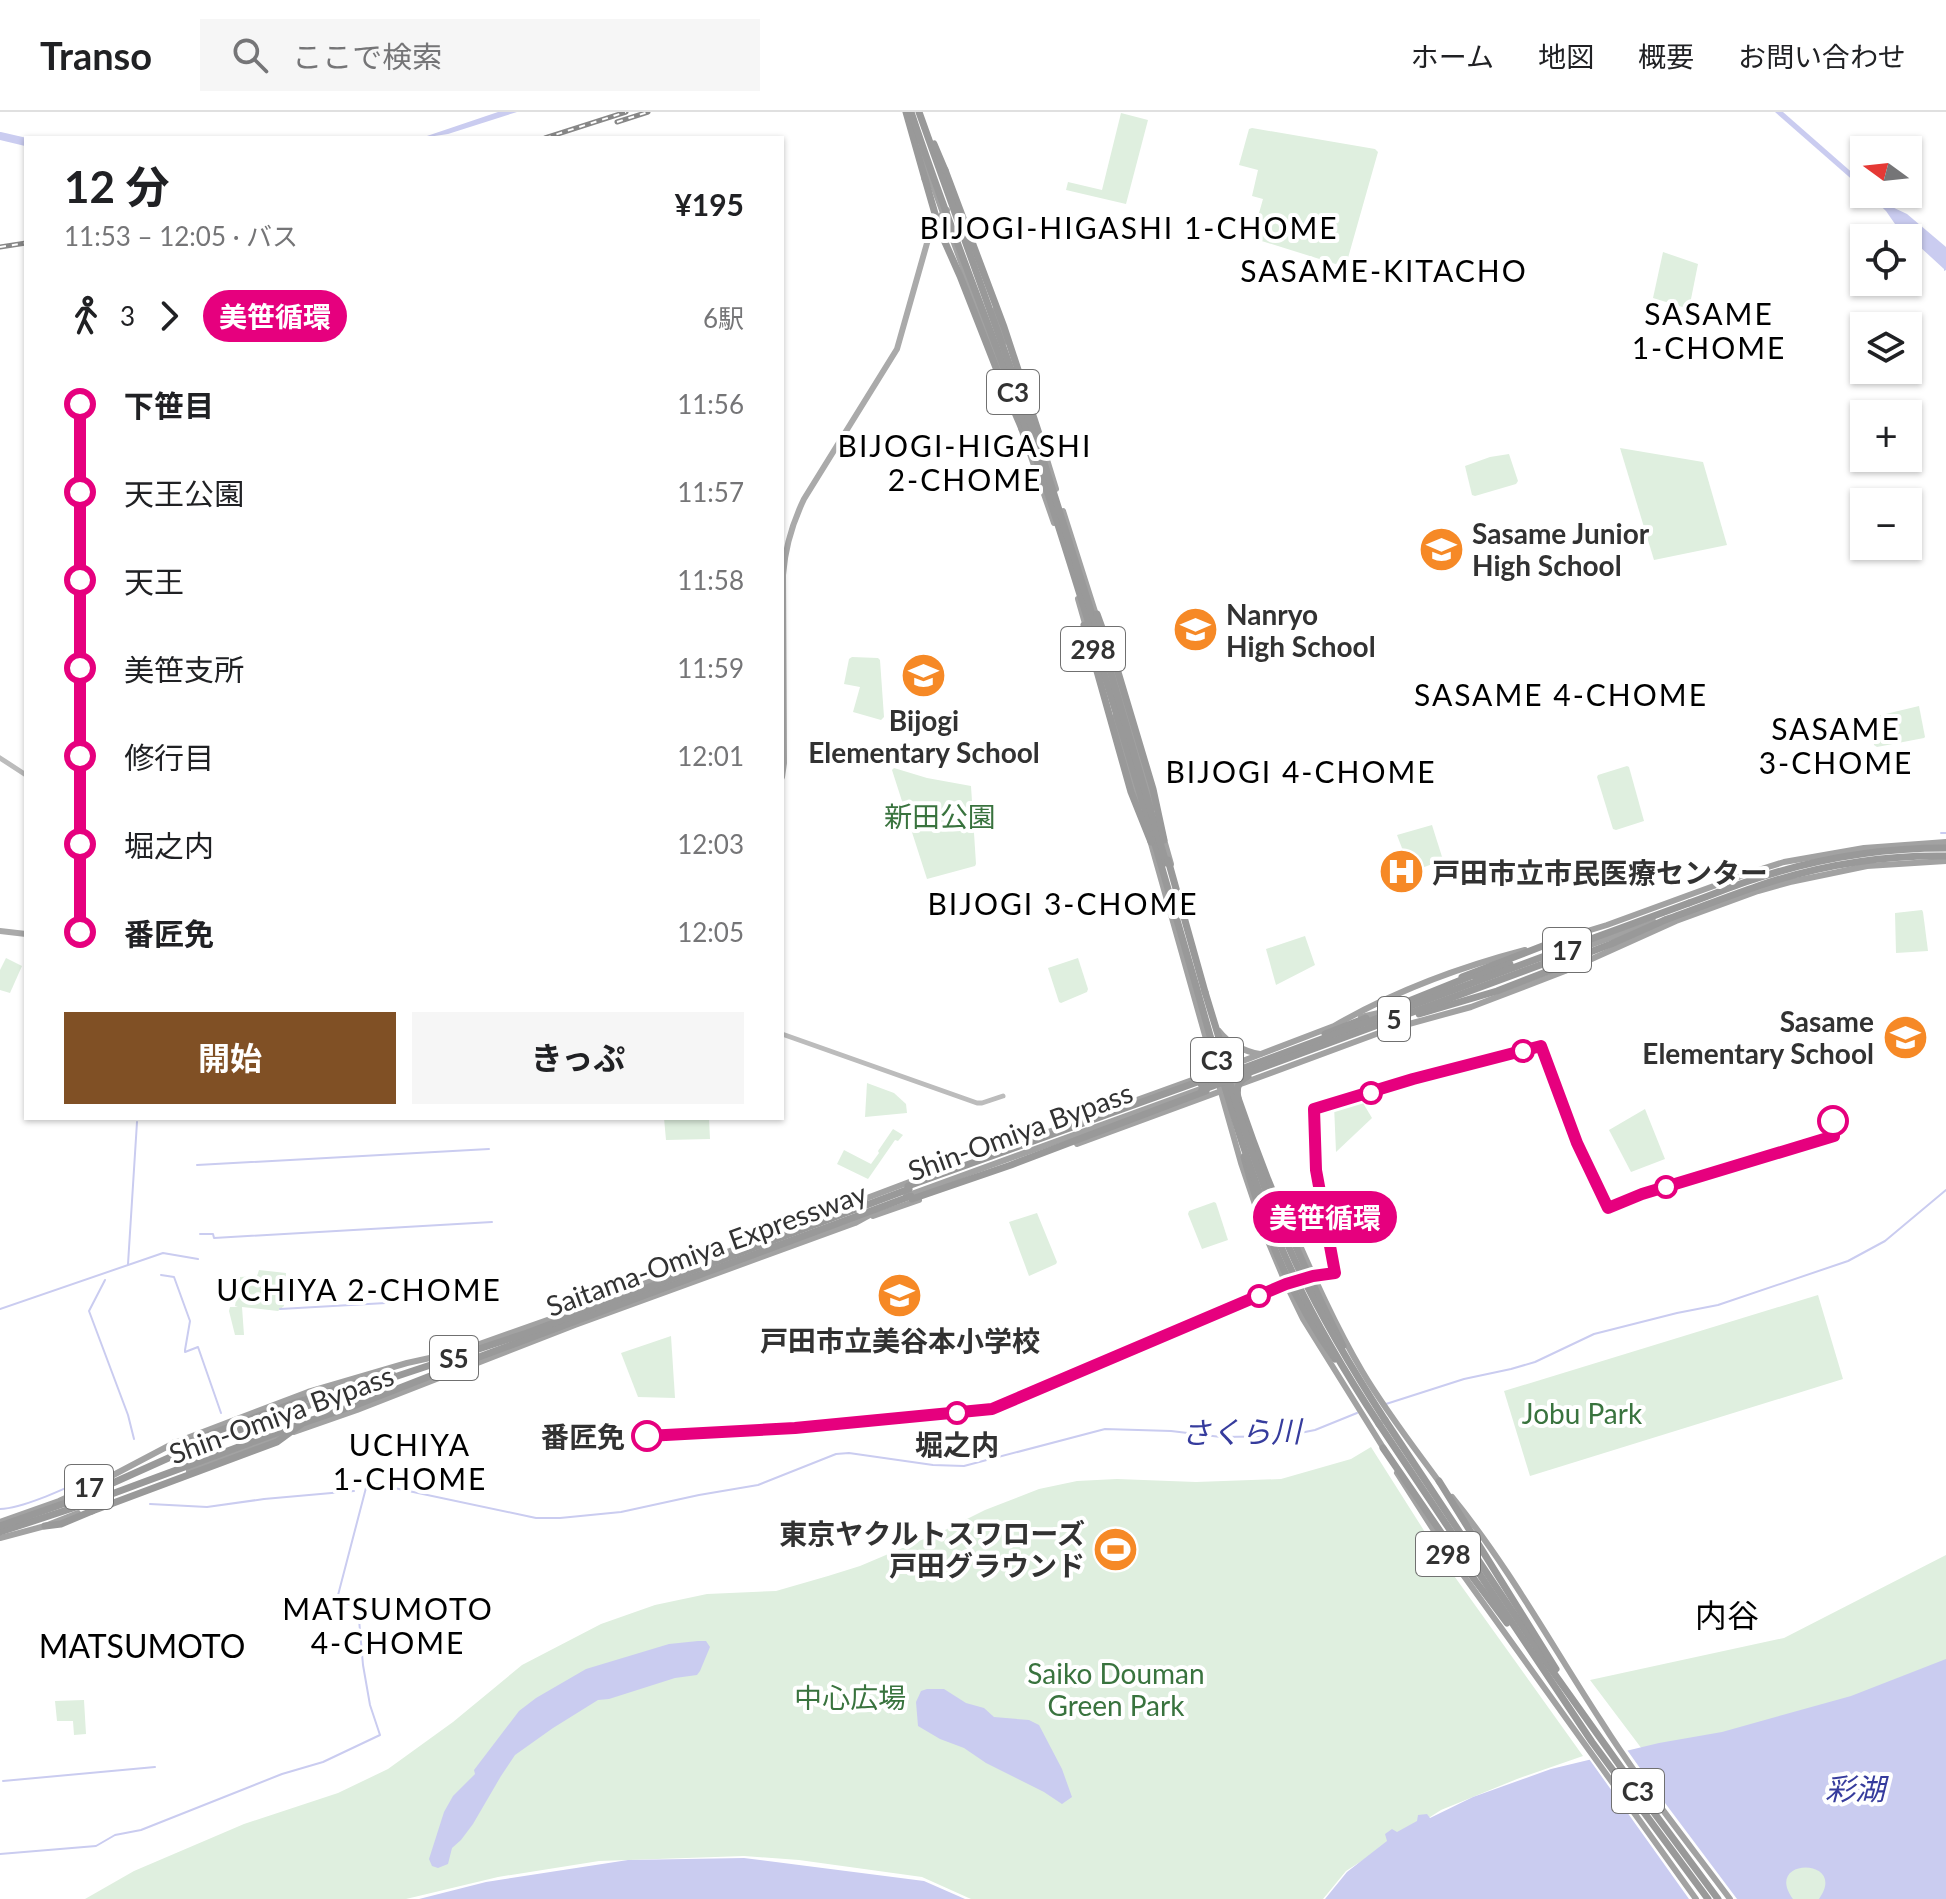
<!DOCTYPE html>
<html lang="ja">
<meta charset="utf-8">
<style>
:root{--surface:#fff;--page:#f6f6f6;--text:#202124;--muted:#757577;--line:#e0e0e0;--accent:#805025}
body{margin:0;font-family:Lato,"Noto Sans JP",sans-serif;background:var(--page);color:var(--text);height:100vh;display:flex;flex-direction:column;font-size:30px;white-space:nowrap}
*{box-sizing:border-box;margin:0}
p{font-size:26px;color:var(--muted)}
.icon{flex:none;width:44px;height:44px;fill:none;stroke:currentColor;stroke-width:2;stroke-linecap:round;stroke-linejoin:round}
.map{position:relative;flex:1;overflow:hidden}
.sheet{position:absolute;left:24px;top:24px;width:760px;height:984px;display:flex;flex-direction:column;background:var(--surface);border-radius:0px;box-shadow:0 2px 6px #0004}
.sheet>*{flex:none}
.badge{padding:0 16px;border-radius:26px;font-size:28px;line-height:52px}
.needle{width:52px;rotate:285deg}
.buttons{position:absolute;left:1850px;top:24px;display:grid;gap:16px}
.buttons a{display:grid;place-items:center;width:72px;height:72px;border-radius:0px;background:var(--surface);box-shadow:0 2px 6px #0004;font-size:40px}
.map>.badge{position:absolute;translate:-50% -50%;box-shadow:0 0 0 4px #fff}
.legs{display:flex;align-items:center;gap:12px;height:88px;padding:0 40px;font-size:26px}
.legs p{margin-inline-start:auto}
.headline{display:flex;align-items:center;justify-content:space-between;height:136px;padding:0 40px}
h1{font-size:44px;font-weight:700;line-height:60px}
.cta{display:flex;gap:16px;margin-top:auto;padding:16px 40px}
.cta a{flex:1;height:92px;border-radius:0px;background:var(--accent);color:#fff;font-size:32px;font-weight:700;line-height:92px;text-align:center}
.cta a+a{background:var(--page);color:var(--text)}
ul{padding:0 40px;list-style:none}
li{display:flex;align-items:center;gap:28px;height:88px;font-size:30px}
li i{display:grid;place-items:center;width:12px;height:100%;margin:0 10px;background:currentColor}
li i::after{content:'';width:20px;height:20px;margin:-10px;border:6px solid;border-radius:50%;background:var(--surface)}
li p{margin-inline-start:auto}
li:first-child i{background:linear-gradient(#0000 50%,currentColor 0)}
li:last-child i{background:linear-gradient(currentColor 50%,#0000 0)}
header{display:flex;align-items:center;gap:48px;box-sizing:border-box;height:112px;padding:0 40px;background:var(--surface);border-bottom:2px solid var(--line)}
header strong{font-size:38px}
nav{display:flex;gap:44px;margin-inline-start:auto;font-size:28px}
.search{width:560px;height:72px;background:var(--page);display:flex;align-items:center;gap:20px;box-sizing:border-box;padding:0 28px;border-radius:0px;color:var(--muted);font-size:30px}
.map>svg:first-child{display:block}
.green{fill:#dfefdf}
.water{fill:#caccf0}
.pier{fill:#fff}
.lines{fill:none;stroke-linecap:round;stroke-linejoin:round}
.stream{stroke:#caccf0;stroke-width:2}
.river{stroke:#caccf0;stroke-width:8}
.secondary{stroke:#bcbcbc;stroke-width:5}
.primary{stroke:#aaa;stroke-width:6}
.trunk{stroke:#a2a2a2;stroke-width:6}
.motorway{stroke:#999;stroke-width:7}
.rail-casing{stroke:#878787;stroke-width:5}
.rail{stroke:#fff;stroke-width:2;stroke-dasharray:6;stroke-linecap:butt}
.motorway-bridge{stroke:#999;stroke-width:7}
.line-1-casing{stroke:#fff;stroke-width:18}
.line-1{stroke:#e6007e;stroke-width:12}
.stop-1-dot{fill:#fff;stroke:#e6007e;stroke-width:4}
.labels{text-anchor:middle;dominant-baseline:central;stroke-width:8;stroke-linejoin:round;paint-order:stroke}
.shield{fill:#fff;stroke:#707070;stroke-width:2}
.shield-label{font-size:26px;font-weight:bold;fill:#323232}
.poi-label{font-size:28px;font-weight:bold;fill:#323232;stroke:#fff;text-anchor:start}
.park-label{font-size:28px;fill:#39733e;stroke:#fff}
.street-label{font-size:28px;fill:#323232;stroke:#fff}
.stop-label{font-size:28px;font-weight:bold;fill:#323232;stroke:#fff;text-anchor:end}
.neighbourhood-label{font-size:30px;letter-spacing:2px;fill:#000;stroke:#fff}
.water-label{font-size:30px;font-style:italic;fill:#363c9d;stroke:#fff}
.quarter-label{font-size:32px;fill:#000;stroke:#fff}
</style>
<header>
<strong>Transo</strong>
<div class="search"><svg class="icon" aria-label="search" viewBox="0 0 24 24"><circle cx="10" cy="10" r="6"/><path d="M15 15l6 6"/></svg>ここで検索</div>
<nav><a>ホーム</a><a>地図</a><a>概要</a><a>お問い合わせ</a></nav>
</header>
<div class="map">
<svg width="1946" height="1787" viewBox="0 0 1946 1787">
<rect width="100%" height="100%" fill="#fff"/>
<g class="green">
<polygon points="1121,1 1148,8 1126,92 1066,78 1068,70 1102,78"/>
<polygon points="1252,16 1375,37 1378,40 1346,153 1342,154 1252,126 1263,87 1252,84 1258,58 1239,53 1249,17"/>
<polygon points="1663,140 1698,152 1689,197 1653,186"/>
<polygon points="1620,336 1703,350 1727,433 1654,448"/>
<polygon points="1509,342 1518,369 1516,372 1475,384 1472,383 1465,354 1490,345"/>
<polygon points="852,545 878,546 880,548 884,605 881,608 853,600 860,575 844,572 849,547"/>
<polygon points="1919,594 1925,625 1924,626 1877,635 1874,633 1871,607 1873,605"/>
<polygon points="1627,654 1629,655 1644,709 1616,718 1613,717 1597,665 1598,663"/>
<polygon points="894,656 927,666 971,674 976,752 975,754 927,767 892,658"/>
<polygon points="1432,713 1443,748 1411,760 1397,723"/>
<polygon points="1922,798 1923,800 1928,839 1896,841 1895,801"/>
<polygon points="1305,824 1315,853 1276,873 1266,837"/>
<polygon points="6,846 22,854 10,881 0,878 0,858"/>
<polygon points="1078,846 1088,877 1087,880 1061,891 1059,890 1048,856"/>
<polygon points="867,971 894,981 906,992 907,1001 865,1005"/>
<polygon points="1360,986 1372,1006 1336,1040 1334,993"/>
<polygon points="1645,997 1665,1047 1631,1060 1609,1018"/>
<polygon points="664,1006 709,1006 710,1027 666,1028"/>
<polygon points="893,1017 903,1023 898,1029 895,1028 868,1067 837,1052 844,1038 871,1052 879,1041 878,1039"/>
<polygon points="1214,1090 1216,1091 1228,1128 1202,1137 1188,1102 1189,1099"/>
<polygon points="1037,1101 1057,1150 1056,1152 1029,1164 1009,1110"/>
<polygon points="259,1158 286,1161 284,1194 278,1199 242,1195 244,1223 235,1223 229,1199 230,1195 238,1195 235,1194 240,1165 257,1164"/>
<polygon points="1818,1183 1843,1267 1530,1364 1504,1279"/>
<polygon points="671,1224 675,1286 638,1285 621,1241"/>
<polygon points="1371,1335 1442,1447 1583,1644 1517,1667 1441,1698 1346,1759 1323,1787 971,1787 922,1765 799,1748 744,1744 599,1749 498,1765 406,1787 85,1787 134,1759 244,1712 338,1681 388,1657 453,1610 522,1553 601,1512 655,1493 707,1482 776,1479 828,1464 860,1454 945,1418 985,1398 1039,1377 1077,1369 1117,1367 1196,1370 1281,1367 1351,1347"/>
<polygon points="1946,1443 1946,1787 1755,1787 1590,1568 1784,1526"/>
<polygon points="84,1588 86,1622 74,1623 73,1609 57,1609 55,1589"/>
</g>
<g class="water">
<polygon points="498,0 517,0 448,22 421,26"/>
<polygon points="1775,0 1783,0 1864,71 1864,78"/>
<polygon points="1868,82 1877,82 1890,94 1907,102 1946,135 1946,158 1944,159 1944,157 1895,112 1886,99"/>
<polygon points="698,1529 706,1529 710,1535 700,1559 697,1563 675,1566 609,1587 598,1588 553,1616 515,1643 501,1664 473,1712 461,1728 452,1736 448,1752 438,1756 432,1754 429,1747 444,1700 453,1684 475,1662 474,1658 519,1599 536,1586 586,1557 669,1532"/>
<path d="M 1946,1547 L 1946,1787 L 1819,1787 C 1849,1745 1762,1745 1793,1787 L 1325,1787 L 1347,1760 L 1387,1729 L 1385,1722 L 1392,1717 L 1397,1720 L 1417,1709 L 1418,1703 L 1427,1702 L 1430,1706 L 1473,1685 L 1551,1657 L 1659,1631 L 1722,1620 L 1851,1584 Z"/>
<polygon points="927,1577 944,1577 966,1591 984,1596 994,1605 1029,1608 1039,1613 1062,1657 1072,1685 1062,1692 1044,1680 986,1651 964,1636 940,1627 918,1614 916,1590 921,1579"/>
<polygon points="744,1746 924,1769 965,1787 419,1787 486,1770 628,1748"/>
</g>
<polygon class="pier" points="1625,1635 1659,1683 1737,1787 1689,1787 1587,1644"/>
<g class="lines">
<g class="stream">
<polyline points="1941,721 1946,721"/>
<polyline points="197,1053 489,1037"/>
<polyline points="200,1122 213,1122 214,1126 492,1110"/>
<polyline points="128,1152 137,1010"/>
<polyline points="161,1163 174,1165 190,1209 185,1238 185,1240 198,1235 221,1301"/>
<polyline points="105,1168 89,1199 128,1303 134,1327"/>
<polyline points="0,1197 163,1141 198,1147"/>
<polyline points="280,1197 386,1191"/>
<polyline points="1386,1292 1464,1267 1511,1257 1535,1250 1594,1222 1677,1201 1718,1193 1848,1149 1885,1129 1946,1078"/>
<polyline points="366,1370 536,1406 560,1406 621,1400 699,1383 758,1373 836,1342 849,1341 933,1353 964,1354 1105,1317 1171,1319 1221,1325 1285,1324 1315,1318 1357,1301"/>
<polyline points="150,1392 207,1395 264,1387 354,1379"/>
<path d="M 0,1397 C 25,1396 68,1375 92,1364"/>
<polyline points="3,1669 155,1655"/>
<polyline points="0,1742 96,1734 115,1723 141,1718 282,1662 323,1650 380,1623 370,1593 363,1553 358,1496 337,1487 367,1372"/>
</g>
<polyline class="river" points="0,24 26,30"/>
<g class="secondary">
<polyline points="0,646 26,663"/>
<polyline points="782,922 977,991 982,991 1003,984"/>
</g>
<g class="primary">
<path d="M 782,665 L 784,651 L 783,463 C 785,436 792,412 804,387 L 897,237 L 931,117 L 938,106 L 947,98"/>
<polyline points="0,819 26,822"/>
</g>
<g class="trunk">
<polyline points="920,38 1000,257"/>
<polyline points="994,199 1005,229"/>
<polyline points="1021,316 1054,411"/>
<polyline points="1044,338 1056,377"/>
<polyline points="1063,399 1097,506"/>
<polyline points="1078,487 1086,515"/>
<polyline points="1111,552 1154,694"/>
<polyline points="1114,606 1140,695"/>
<polyline points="1163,724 1171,752"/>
<polyline points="1150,728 1241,1051 1265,1122 1286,1172 1303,1207 1384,1337"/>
<polyline points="1551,830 1607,813 1752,760 1784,750 1864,736 1946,730"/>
<polyline points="1582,836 1654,810"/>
<polyline points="1361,905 1392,898"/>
<path d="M 1219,919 C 1228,931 1245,940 1260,942"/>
<polyline points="1224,935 1238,978"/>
<path d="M 1227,955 L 1334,914 C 1393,880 1460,855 1525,838"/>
<polyline points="1238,973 1387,918 1471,895 1565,859 1676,809 1758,779 1790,770 1867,754 1946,749"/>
<polyline points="1077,1032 1224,978"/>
<polyline points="979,1045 1217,959"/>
<polyline points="906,1084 1203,976"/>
<path d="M 1279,1086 C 1305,1144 1329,1203 1362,1259 C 1385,1298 1413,1334 1440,1371"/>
<polyline points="859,1089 912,1069"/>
<polyline points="873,1104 919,1088"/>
<polyline points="294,1320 357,1298 575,1213 855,1111 875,1100"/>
<polyline points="189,1359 284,1323"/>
<polyline points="1397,1361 1456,1453 1696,1787"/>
<path d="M 1452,1385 C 1509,1455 1552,1534 1601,1609 C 1640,1671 1686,1728 1730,1787"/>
<polyline points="0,1410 59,1389 100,1370 174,1331 308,1280 407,1251 457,1240 570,1200 848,1094 865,1090"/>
<polyline points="0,1426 45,1414 78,1401"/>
</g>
<g class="motorway">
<polyline points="906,0 925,67"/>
<polyline points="945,58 1004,215 1045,340"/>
<polyline points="1000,266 1022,317"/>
<polyline points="1569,835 1689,791"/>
<polyline points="1572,847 1611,832 1665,808"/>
<polyline points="1462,865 1553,830"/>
<polyline points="1205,880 1223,939"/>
<polyline points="1325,922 1366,906"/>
<path d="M 1238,986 C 1267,1071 1302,1154 1343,1234"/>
<path d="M 1244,1045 C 1263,1117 1292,1187 1335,1247"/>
<polyline points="908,1074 1203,968"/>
<polyline points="912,1087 1011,1053 1206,979"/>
<polyline points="1385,1308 1546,1550 1635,1675 1718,1787"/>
<polyline points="1379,1312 1592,1630 1708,1787"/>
<path d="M 174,1331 L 184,1332 C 252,1307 321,1278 393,1263"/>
<polyline points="1383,1336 1462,1451 1507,1511"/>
<polyline points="1439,1369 1556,1557"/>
<polyline points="45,1414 61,1412 92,1399"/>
<polyline points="0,1420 82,1393 298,1313"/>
</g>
<defs>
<g id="rail">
<polyline points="617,10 648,0"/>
<polyline points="545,26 626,0"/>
<polyline points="0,135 26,131"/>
</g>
</defs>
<use href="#rail" class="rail-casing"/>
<use href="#rail" class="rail"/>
<g class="motorway-bridge">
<path d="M 911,0 C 949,116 996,228 1035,343 C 1061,419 1084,495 1107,571 C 1138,672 1167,773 1196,874 C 1224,973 1251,1073 1295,1166 C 1319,1217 1348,1265 1379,1312"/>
<polyline points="919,0 1041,341 1111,562 1166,751"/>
<polyline points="934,32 945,58"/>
<polyline points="925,67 940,119 960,164 1000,266"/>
<polyline points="1097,502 1118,560 1153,677 1164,728"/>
<polyline points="1084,513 1131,680 1151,730"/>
<polyline points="1168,748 1205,880"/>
<path d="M 1689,791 C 1712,783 1735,773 1758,766 C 1819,746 1882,736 1946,736"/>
<path d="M 1665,808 C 1696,797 1726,785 1758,774 C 1817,754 1883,743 1946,744"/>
<polyline points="1476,865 1510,852"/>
<polyline points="1394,895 1471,864"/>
<polyline points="1419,902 1497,879 1564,853"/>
<path d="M 1219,936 C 1241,1008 1263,1080 1295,1149 C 1321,1205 1352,1257 1385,1308"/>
<polyline points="1201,972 1569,835"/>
<polyline points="1202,978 1586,836"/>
<path d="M 1238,986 C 1236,976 1238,969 1248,964"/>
<polyline points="92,1399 277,1330 303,1311 356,1293 479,1245 911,1084"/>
<polyline points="0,1414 77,1387 193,1335 280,1303 527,1221 909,1077"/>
</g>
</g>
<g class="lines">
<defs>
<polyline id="line-1" points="647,1324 795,1316 992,1297 1286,1172 1313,1164 1335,1161 1316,1058 1314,997 1413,967 1541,934 1577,1031 1608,1096 1642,1082 1834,1024 1833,1009"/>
</defs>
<use href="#line-1" class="line-1-casing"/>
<use href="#line-1" class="line-1"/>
</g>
<defs>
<symbol id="school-disc" viewBox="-11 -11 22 22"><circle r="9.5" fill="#f68926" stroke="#fff"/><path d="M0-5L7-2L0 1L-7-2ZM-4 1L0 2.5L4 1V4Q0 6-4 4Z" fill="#fff"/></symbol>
<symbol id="hospital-disc" viewBox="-11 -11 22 22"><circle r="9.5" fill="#f68926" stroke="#fff"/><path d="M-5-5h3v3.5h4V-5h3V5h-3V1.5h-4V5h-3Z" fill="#fff"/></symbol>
<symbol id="stadium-disc" viewBox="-11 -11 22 22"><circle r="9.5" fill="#f68926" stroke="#fff"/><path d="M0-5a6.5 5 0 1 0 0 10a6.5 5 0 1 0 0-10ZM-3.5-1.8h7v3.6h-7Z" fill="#fff"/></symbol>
</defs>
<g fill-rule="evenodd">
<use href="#school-disc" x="1416" y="412" width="51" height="51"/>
<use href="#school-disc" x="1170" y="492" width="51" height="51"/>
<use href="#school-disc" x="898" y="538" width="51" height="51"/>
<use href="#hospital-disc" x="1376" y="734" width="51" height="51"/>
<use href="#school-disc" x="1880" y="900" width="51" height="51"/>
<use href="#school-disc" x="874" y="1158" width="51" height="51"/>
<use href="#stadium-disc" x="1090" y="1412" width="51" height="51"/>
</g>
<g class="stop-1-dot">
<circle cx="1523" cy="939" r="10"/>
<circle cx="1371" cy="981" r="10"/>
<circle cx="1833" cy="1009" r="14"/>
<circle cx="1666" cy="1075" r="10"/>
<circle cx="1259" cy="1184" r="10"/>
<circle cx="957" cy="1301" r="10"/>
<circle cx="647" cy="1324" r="14"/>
</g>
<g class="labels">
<g class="shield">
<rect x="987" y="258" width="52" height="44" rx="6"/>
<rect x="1061" y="515" width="64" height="44" rx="6"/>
<rect x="1543" y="816" width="48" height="44" rx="6"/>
<rect x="1378" y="885" width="32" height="44" rx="6"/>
<rect x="1191" y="926" width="52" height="44" rx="6"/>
<rect x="430" y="1224" width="48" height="44" rx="6"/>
<rect x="65" y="1353" width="48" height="44" rx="6"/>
<rect x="1416" y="1420" width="64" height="44" rx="6"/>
<rect x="1612" y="1657" width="52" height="44" rx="6"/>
</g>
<g class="shield-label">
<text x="1013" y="280">C3</text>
<text x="1093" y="537">298</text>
<text x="1567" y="838">17</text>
<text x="1394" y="907">5</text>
<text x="1217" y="948">C3</text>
<text x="454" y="1246">S5</text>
<text x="89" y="1375">17</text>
<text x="1448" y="1442">298</text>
<text x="1638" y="1679">C3</text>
</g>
<g class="poi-label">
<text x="1472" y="421">Sasame Junior<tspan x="1472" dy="32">High School</tspan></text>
<text x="1226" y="502">Nanryo<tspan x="1226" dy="32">High School</tspan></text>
<text x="924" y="608" text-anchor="middle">Bijogi<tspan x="924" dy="32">Elementary School</tspan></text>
<text x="1432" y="760">戸田市立市民医療センター</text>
<text x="1874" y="909" text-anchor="end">Sasame<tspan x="1874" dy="32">Elementary School</tspan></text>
<text x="900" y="1228" text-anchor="middle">戸田市立美谷本小学校</text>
<text x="1085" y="1421" text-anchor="end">東京ヤクルトスワローズ<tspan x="1085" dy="32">戸田グラウンド</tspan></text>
</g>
<g class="park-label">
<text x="940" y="704">新田公園</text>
<text x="1582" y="1301">Jobu Park</text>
<text x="1116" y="1561">Saiko Douman<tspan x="1116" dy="32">Green Park</tspan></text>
<text x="850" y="1585">中心広場</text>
</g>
<g class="street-label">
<text transform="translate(1020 1019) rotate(-20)">Shin-Omiya Bypass</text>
<text transform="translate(706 1137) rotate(-20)">Saitama-Omiya Expressway</text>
<text transform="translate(281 1302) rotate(-20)">Shin-Omiya Bypass</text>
</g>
<g class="stop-label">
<text x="625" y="1324">番匠免</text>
<text x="957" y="1332" text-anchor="middle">堀之内</text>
</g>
<g class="neighbourhood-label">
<text x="1129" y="115">BIJOGI-HIGASHI 1-CHOME</text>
<text x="1384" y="158">SASAME-KITACHO</text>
<text x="1709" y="201">SASAME<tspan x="1709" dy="34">1-CHOME</tspan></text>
<text x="965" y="333">BIJOGI-HIGASHI<tspan x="965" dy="34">2-CHOME</tspan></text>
<text x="1561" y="582">SASAME 4-CHOME</text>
<text x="1836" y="616">SASAME<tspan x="1836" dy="34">3-CHOME</tspan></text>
<text x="1301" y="659">BIJOGI 4-CHOME</text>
<text x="1063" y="791">BIJOGI 3-CHOME</text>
<text x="359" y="1177">UCHIYA 2-CHOME</text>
<text x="410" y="1332">UCHIYA<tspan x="410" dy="34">1-CHOME</tspan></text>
<text x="388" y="1496">MATSUMOTO<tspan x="388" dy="34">4-CHOME</tspan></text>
</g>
<g class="water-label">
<text transform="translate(1241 1319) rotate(-1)">さくら川</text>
<text x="1855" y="1676">彩湖</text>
</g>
<g class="quarter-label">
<text x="1727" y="1502">内谷</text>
<text x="142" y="1533">MATSUMOTO</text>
</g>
</g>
</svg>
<div class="buttons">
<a><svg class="needle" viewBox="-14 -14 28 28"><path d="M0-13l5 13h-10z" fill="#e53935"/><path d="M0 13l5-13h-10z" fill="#757577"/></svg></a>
<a><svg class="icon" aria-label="locate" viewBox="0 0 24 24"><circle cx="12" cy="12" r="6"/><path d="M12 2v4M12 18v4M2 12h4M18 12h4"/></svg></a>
<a><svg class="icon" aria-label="layers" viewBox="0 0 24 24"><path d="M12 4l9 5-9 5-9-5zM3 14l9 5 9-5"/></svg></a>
<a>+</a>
<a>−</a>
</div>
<b class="badge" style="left:1325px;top:1105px;background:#e6007e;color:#fff">美笹循環</b>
<section class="sheet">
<div class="headline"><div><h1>12 分</h1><p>11:53 – 12:05 · バス</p></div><b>¥195</b></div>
<div class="legs"><svg class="icon" aria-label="walk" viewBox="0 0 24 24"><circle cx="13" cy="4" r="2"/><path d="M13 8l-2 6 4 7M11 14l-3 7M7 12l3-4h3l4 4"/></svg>3<svg class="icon" aria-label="forward" viewBox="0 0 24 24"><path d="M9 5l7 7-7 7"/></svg><b class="badge" style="background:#e6007e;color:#fff">美笹循環</b><p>6駅</p></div>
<ul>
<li><i style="color:#e6007e"></i><b>下笹目</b><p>11:56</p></li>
<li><i style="color:#e6007e"></i><span>天王公園</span><p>11:57</p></li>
<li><i style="color:#e6007e"></i><span>天王</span><p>11:58</p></li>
<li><i style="color:#e6007e"></i><span>美笹支所</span><p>11:59</p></li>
<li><i style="color:#e6007e"></i><span>修行目</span><p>12:01</p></li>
<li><i style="color:#e6007e"></i><span>堀之内</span><p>12:03</p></li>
<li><i style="color:#e6007e"></i><b>番匠免</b><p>12:05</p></li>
</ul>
<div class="cta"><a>開始</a><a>きっぷ</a></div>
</section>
</div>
